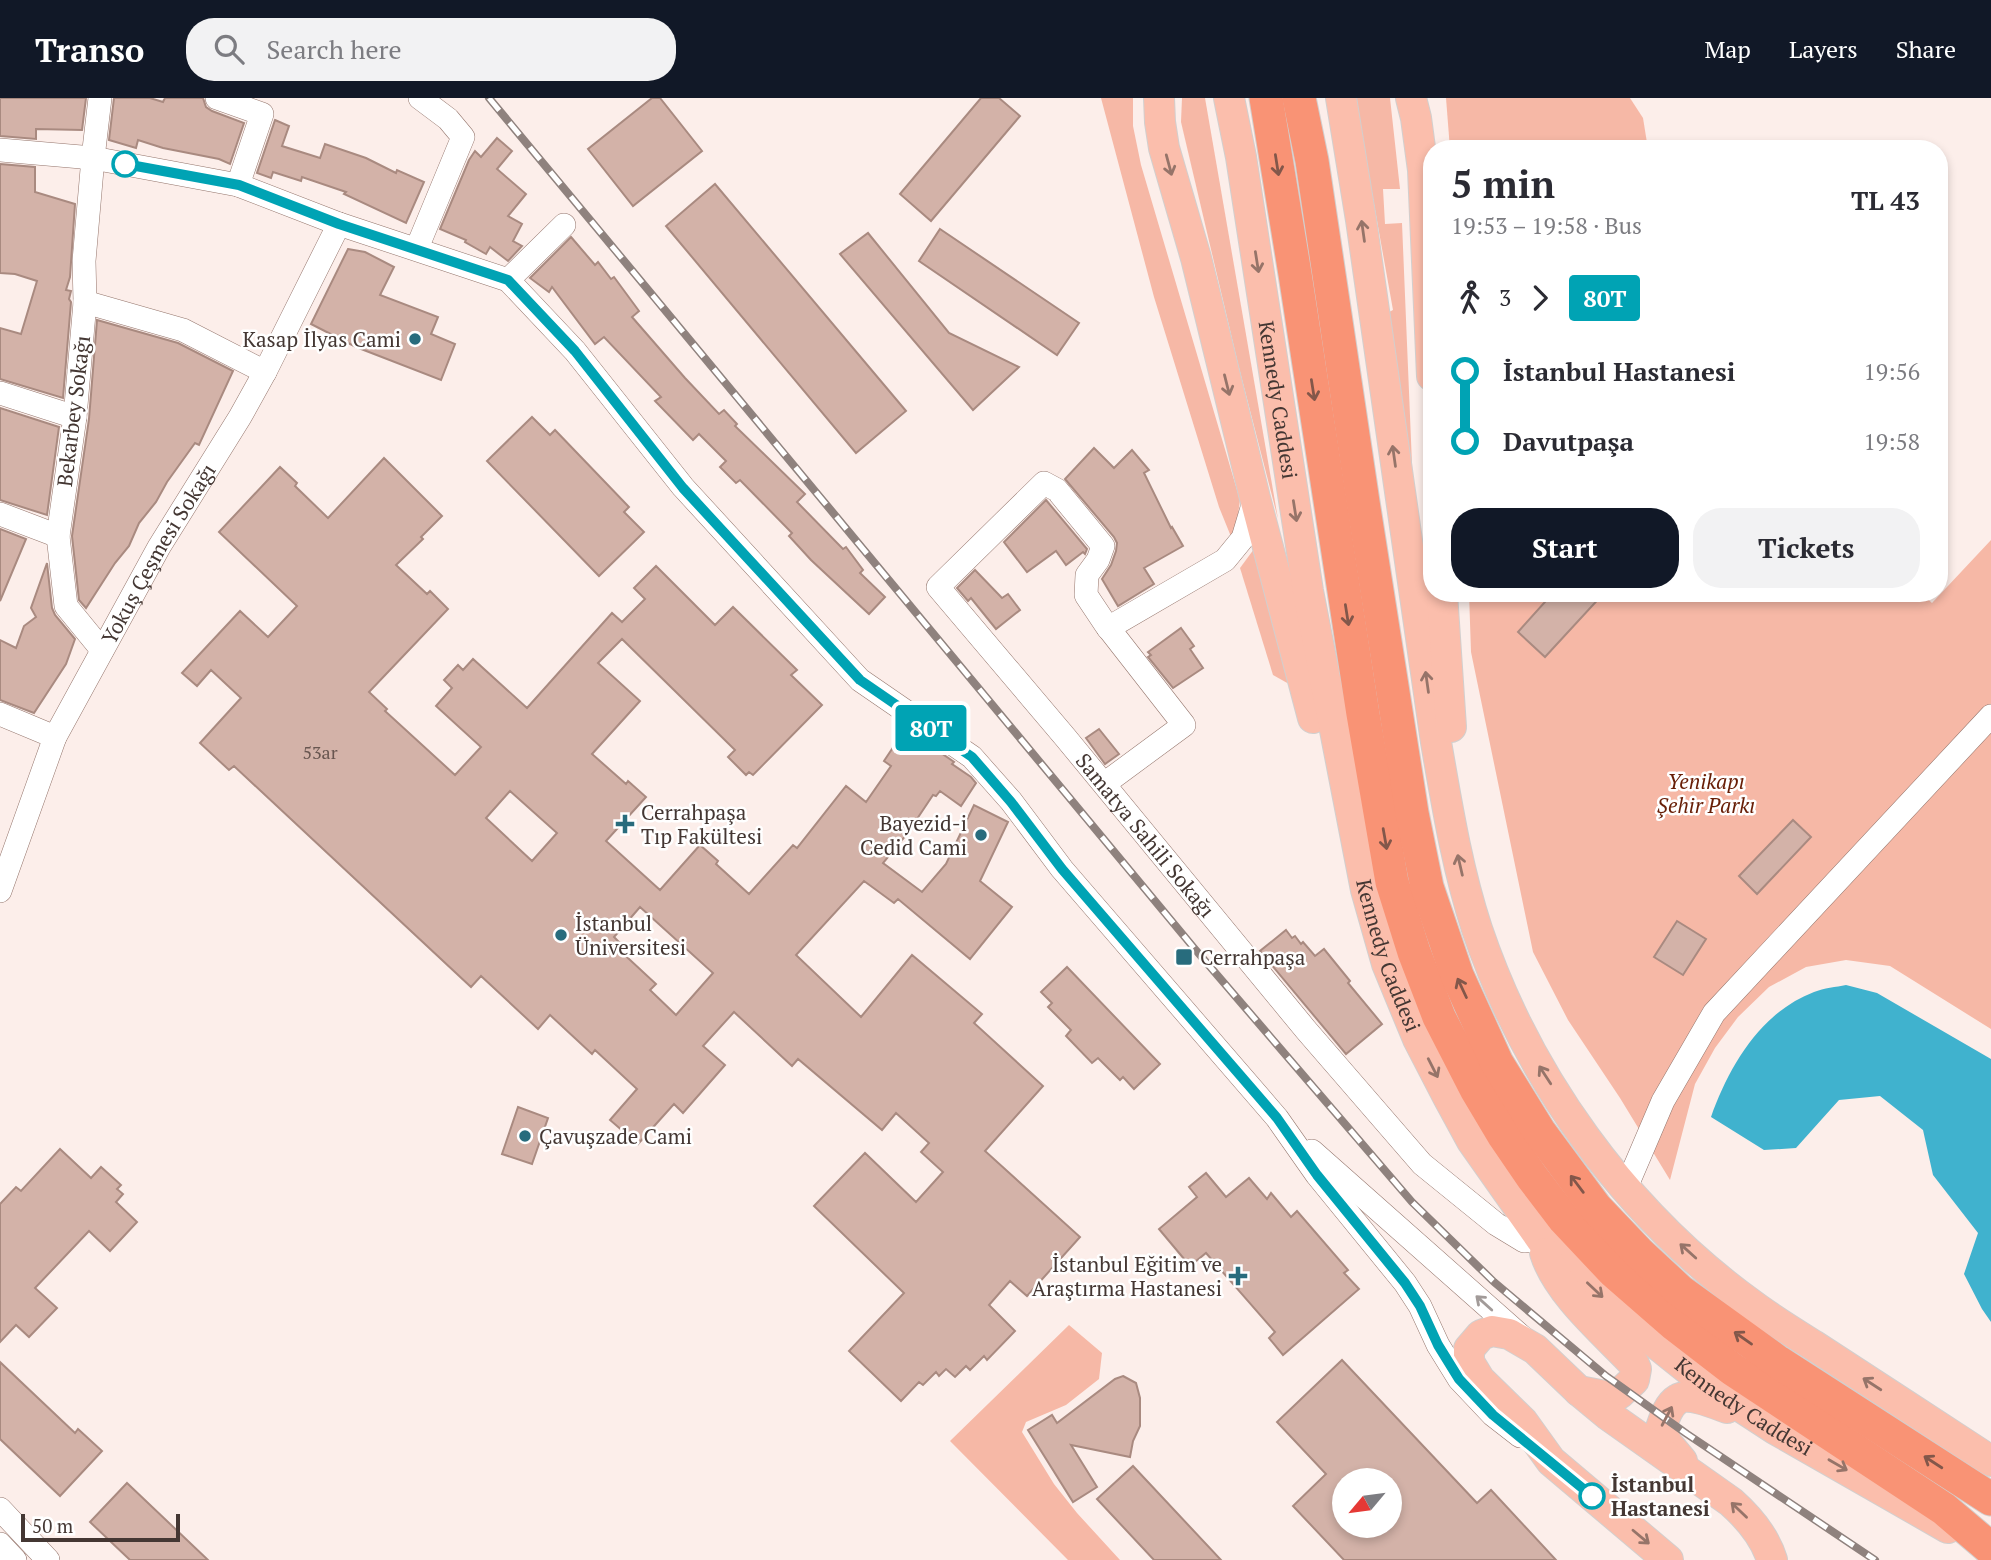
<!DOCTYPE html>
<meta charset="utf-8">
<style>
:root{--surface:#fff;--page:#f2f2f3;--text:#2b2b33;--muted:#7c7c81;--accent:#111827}
body{margin:0;font-family:"PT Serif",serif;background:var(--page);color:var(--text);height:100vh;display:flex;flex-direction:column;font-size:26px;white-space:nowrap}
*{box-sizing:border-box;margin:0}
p{font-size:23px;color:var(--muted)}
.icon{flex:none;width:38px;height:38px;fill:none;stroke:currentColor;stroke-width:2;stroke-linecap:round;stroke-linejoin:round}
.map{position:relative;flex:1;overflow:hidden}
.details{position:absolute;left:1423px;top:42px;width:525px;height:462px;display:flex;flex-direction:column;background:var(--surface);border-radius:28px;box-shadow:0 4px 10px #0003}
.details>*{flex:none}
.badge{padding:0 14px;border-radius:5px;font-size:24px;line-height:46px}
.needle{width:46px;rotate:241deg}
.tools{position:absolute;left:1332px;top:1370px;display:grid;gap:14px}
.tools a{display:grid;place-items:center;width:70px;height:70px;border-radius:50%;background:var(--surface);box-shadow:0 4px 10px #0003;font-size:35px}
.scale{position:absolute;left:21px;bottom:18px;width:159px;box-sizing:border-box;padding-left:7px;border:4px solid #443733;border-top:0;font-size:19px;line-height:24px;white-space:nowrap;color:#443733;-webkit-text-stroke:5px #fff;paint-order:stroke}
.map>.badge{position:absolute;translate:-50% -50%;box-shadow:0 0 0 4px #fff}
.legs{display:flex;align-items:center;gap:10px;height:77px;padding:0 28px;font-size:23px}
.legs p{margin-inline-start:auto}
.overview{display:flex;align-items:center;justify-content:space-between;height:119px;padding:0 28px}
h1{font-size:38px;font-weight:600;line-height:52px}
.action{display:flex;gap:14px;margin-top:auto;padding:14px 28px}
.action a{flex:1;height:80px;border-radius:28px;background:var(--accent);color:#fff;font-size:28px;font-weight:600;line-height:80px;text-align:center}
.action a+a{background:var(--page);color:var(--text)}
ul{padding:0 28px;list-style:none}
li{display:flex;align-items:center;gap:24px;height:70px;font-size:26px}
li i{display:grid;place-items:center;width:10px;height:100%;margin:0 9px;background:currentColor}
li i::after{content:'';width:18px;height:18px;margin:-9px;border:5px solid;border-radius:50%;background:var(--surface)}
li p{margin-inline-start:auto}
li:first-child i{background:linear-gradient(#0000 50%,currentColor 0)}
li:last-child i{background:linear-gradient(currentColor 50%,#0000 0)}
header{display:flex;align-items:center;gap:42px;box-sizing:border-box;height:98px;padding:0 35px;background:var(--accent);color:#fff}
header strong{font-size:33px}
nav{display:flex;gap:38px;margin-inline-start:auto;font-size:24px}
.search{width:490px;height:63px;background:var(--page);display:flex;align-items:center;gap:18px;box-sizing:border-box;padding:0 24px;border-radius:28px;color:var(--muted);font-size:26px}
.map>svg:first-child{display:block}
.green{fill:#f6b8a6}
.water{fill:#40b2ce}
.building{fill:#d3b2a8;stroke:#a98a80;stroke-width:2;fill-rule:evenodd}
.lines{fill:none;stroke-linecap:round;stroke-linejoin:round}
.minor-casing{stroke:#94756c;stroke-width:24}
.major-casing{stroke:#d2cfce;stroke-width:32}
.highway-casing{stroke:#d2cfce;stroke-width:35}
.minor{stroke:#fff;stroke-width:23}
.major{stroke:#fbbeac;stroke-width:30}
.highway{stroke:#f99375;stroke-width:33}
.rail-casing{stroke:#8f827e;stroke-width:8}
.rail{stroke:#fff;stroke-width:5;stroke-dasharray:16;stroke-linecap:butt}
.oneway{stroke:#967469}
.oneway2{stroke:#83574a}
.oneway3{stroke:#a29b99}
.line-1-casing{stroke:#fff;stroke-width:16}
.line-1{stroke:#00a3b4;stroke-width:10}
.stop-1-dot{fill:#fff;stroke:#00a3b4;stroke-width:3.5}
.poi-dot{fill:#286c7d;stroke:#fff;stroke-width:2.5}
.labels{text-anchor:middle;dominant-baseline:central;stroke-width:5;stroke-linejoin:round;paint-order:stroke}
.number-label{font-size:18px;fill:#685650}
.poi-label{font-size:21px;fill:#443733;stroke:#fff;text-anchor:start}
.street-label{font-size:21px;fill:#443733;stroke:#fff}
.park-label{font-size:21px;font-style:italic;fill:#681e06;stroke:#fff}
.stop-label{font-size:21px;font-weight:bold;fill:#443733;stroke:#fff;text-anchor:start}
</style>
<header>
<strong>Transo</strong>
<div class="search"><svg class="icon" aria-label="search" viewBox="0 0 24 24"><circle cx="10" cy="10" r="6"/><path d="M15 15l6 6"/></svg>Search here</div>
<nav><a>Map</a><a>Layers</a><a>Share</a></nav>
</header>
<div class="map">
<svg width="1991" height="1462" viewBox="0 0 1991 1462">
<rect width="100%" height="100%" fill="#fceeea"/>
<g class="green">
<polygon points="1101,0 1133,0 1133,28 1141,67 1240,402 1234,446 1219,409 1154,199"/>
<polygon points="1182,0 1205,0 1278,421 1238,266 1181,24"/>
<polygon points="1355,0 1390,0 1400,91 1383,91 1385,126 1402,125 1413,390 1387,215 1393,212"/>
<polygon points="1446,0 1630,0 1643,20 1648,51 1450,51"/>
<polygon points="1991,442 1991,931 1890,868 1846,862 1806,869 1769,889 1738,919 1715,950 1695,986 1670,1082 1620,1000 1568,922 1533,854 1471,554 1469,495 1921,495 1932,505"/>
<polygon points="1254,451 1289,586 1273,577 1240,470"/>
<polygon points="1069,1227 1102,1255 1099,1281 1066,1307 1026,1324 1022,1334 1054,1386 1077,1415 1120,1462 1068,1462 950,1343"/>
</g>
<path class="water" d="M 1846,887 L 1877,895 L 1991,961 L 1991,1224 L 1982,1211 L 1964,1176 L 1978,1135 L 1933,1077 L 1923,1032 L 1880,998 L 1839,1002 L 1796,1050 L 1764,1052 L 1711,1019 C 1729,968 1761,914 1814,894 C 1824,890 1836,889 1846,887 Z"/>
<g class="building">
<polygon points="0,0 86,0 82,32 36,31 36,41 0,38"/>
<polygon points="114,0 150,0 163,4 165,0 203,0 206,9 212,13 244,25 230,66 219,61 163,50 138,42 136,50 109,42"/>
<polygon points="652,0 660,0 702,53 633,108 588,51"/>
<polygon points="981,0 999,0 1020,18 931,123 900,96"/>
<polygon points="275,22 289,28 282,48 320,60 325,46 366,60 396,75 397,72 424,84 406,125 344,96 346,94 302,79 301,83 273,74 271,80 257,75"/>
<polygon points="497,40 512,53 497,71 526,96 508,118 522,126 513,143 522,148 508,163 490,149 486,156 465,144 466,142 440,131 469,62 475,53 481,59"/>
<polygon points="0,66 35,69 35,94 75,106 70,179 66,192 71,193 69,201 71,204 63,300 0,281 0,230 21,236 37,183 15,176 0,175"/>
<polygon points="715,86 906,313 856,355 666,128"/>
<polygon points="940,131 1079,225 1057,257 919,163"/>
<polygon points="868,135 949,235 1019,269 973,312 840,156"/>
<polygon points="571,139 595,167 598,164 611,181 614,179 639,213 632,219 685,280 719,316 724,312 737,326 735,328 805,396 797,404 843,451 846,449 863,472 860,475 885,499 869,516 811,462 789,438 792,435 740,382 736,385 720,369 726,363 699,336 693,342 655,303 661,299 604,239 595,246 552,189 549,194 530,180"/>
<polygon points="348,151 365,154 394,169 380,197 438,219 431,236 455,246 441,282 356,249 311,226"/>
<polygon points="97,222 178,245 233,273 199,347 195,345 167,384 156,404 139,425 129,448 115,465 86,510 79,502 72,438 89,321"/>
<polygon points="0,310 59,329 47,417 0,402"/>
<polygon points="532,319 550,337 555,332 629,409 624,414 644,434 599,478 487,363"/>
<polygon points="1094,350 1114,370 1132,352 1149,372 1144,375 1171,430 1172,429 1183,448 1144,470 1154,486 1118,508 1102,481 1111,467 1116,453 1117,445 1114,439 1065,381"/>
<path d="M 384,360 L 442,418 L 421,439 L 423,441 L 396,467 L 427,496 L 430,493 L 448,511 L 369,594 L 387,611 L 385,613 L 455,677 L 481,649 L 436,608 L 452,590 L 444,582 L 458,567 L 463,572 L 473,561 L 527,610 L 612,515 L 622,524 L 645,501 L 634,490 L 656,468 L 715,527 L 733,509 L 797,572 L 791,577 L 822,607 L 753,677 L 749,674 L 746,677 L 728,659 L 735,652 L 622,541 L 598,565 L 640,603 L 592,656 L 626,686 L 628,683 L 646,699 L 606,743 L 660,792 L 700,747 L 718,763 L 716,766 L 749,796 L 793,747 L 797,750 L 846,688 L 866,704 L 891,668 L 884,663 L 904,633 L 914,640 L 915,637 L 954,664 L 952,666 L 971,679 L 976,685 L 961,708 L 940,693 L 936,698 L 933,697 L 907,736 L 883,765 L 922,794 L 946,766 L 974,707 L 1008,724 L 980,783 L 1012,809 L 970,861 L 898,801 L 894,805 L 864,783 L 796,857 L 861,919 L 912,857 L 982,916 L 974,925 L 1043,988 L 985,1053 L 1080,1139 L 1027,1198 L 1010,1183 L 989,1207 L 1015,1233 L 987,1262 L 984,1258 L 970,1272 L 966,1268 L 955,1279 L 946,1271 L 939,1278 L 936,1274 L 923,1287 L 919,1284 L 901,1303 L 849,1253 L 904,1195 L 814,1108 L 865,1055 L 916,1104 L 943,1074 L 921,1054 L 929,1045 L 896,1015 L 882,1032 L 798,961 L 792,968 L 734,914 L 703,948 L 725,967 L 683,1015 L 674,1006 L 638,1046 L 610,1022 L 637,991 L 595,952 L 592,956 L 550,917 L 538,931 L 481,878 L 471,889 L 234,668 L 229,672 L 200,645 L 241,600 L 211,572 L 197,588 L 182,575 L 240,513 L 268,539 L 297,508 L 219,434 L 280,369 L 297,385 L 295,388 L 328,420 ZM 510,693 L 557,735 L 532,763 L 486,720 ZM 640,809 L 713,875 L 676,917 L 650,892 L 656,886 L 615,848 L 619,844 L 614,839 Z"/>
<polygon points="1046,402 1087,451 1085,456 1083,454 1066,467 1056,453 1027,474 1004,444"/>
<polygon points="0,431 26,441 0,503"/>
<polygon points="47,465 52,510 55,517 75,541 66,566 34,615 0,602 0,542 16,550 24,528 36,519 31,510"/>
<polygon points="975,472 1002,500 1008,496 1020,512 996,531 971,500 968,503 957,490"/>
<polygon points="1553,495 1604,495 1545,559 1518,534"/>
<polygon points="1181,530 1194,548 1190,551 1203,570 1173,590 1148,559 1151,557 1148,554"/>
<polygon points="1099,631 1119,656 1105,666 1086,640"/>
<polygon points="1793,722 1811,739 1757,796 1739,778"/>
<polygon points="1677,823 1706,841 1683,877 1654,859"/>
<polygon points="1286,832 1292,840 1295,838 1301,846 1303,844 1315,858 1324,851 1350,883 1348,885 1382,926 1346,956 1260,853"/>
<polygon points="1067,869 1160,966 1134,991 1123,979 1120,982 1098,960 1092,965 1066,938 1071,932 1048,909 1052,905 1041,894"/>
<polygon points="518,1009 548,1020 532,1066 502,1056"/>
<polygon points="60,1051 91,1080 101,1069 121,1087 117,1091 123,1096 116,1104 137,1124 110,1153 89,1133 35,1190 57,1210 29,1239 16,1227 0,1244 0,1106 16,1089 21,1093"/>
<polygon points="1206,1075 1226,1099 1249,1080 1267,1101 1271,1095 1291,1119 1297,1113 1348,1172 1344,1175 1359,1191 1283,1257 1269,1240 1275,1234 1206,1155 1190,1168 1159,1131 1197,1099 1189,1089"/>
<path d="M 1342,1262 L 1477,1405 L 1491,1392 L 1556,1462 L 1344,1462 L 1293,1408 L 1326,1376 L 1277,1324 ZM 1344,1382 L 1390,1382 L 1390,1428 L 1344,1428 Z"/>
<polygon points="0,1264 75,1335 78,1331 102,1353 60,1398 0,1341"/>
<polygon points="1123,1278 1136,1285 1140,1300 1140,1328 1133,1343 1130,1359 1071,1347 1097,1389 1073,1404 1028,1332 1052,1317 1057,1325 1115,1281"/>
<polygon points="1133,1368 1221,1462 1154,1462 1097,1401"/>
<polygon points="127,1385 208,1462 130,1462 90,1424"/>
</g>
<g class="lines">
<defs>
<g id="minor">
<polyline points="100,0 93,60 84,163 85,204 75,319 58,438 66,508 102,552"/>
<polyline points="217,0 262,16 238,87"/>
<polyline points="0,52 93,60 238,87 339,126 508,182 575,253 683,389 860,582 972,659 1011,703 1062,771 1277,1020 1317,1077 1405,1185 1420,1208 1438,1247 1459,1281 1493,1317 1520,1338"/>
<polyline points="417,150 463,39 448,21 420,0"/>
<polyline points="508,182 564,127"/>
<polyline points="85,204 183,232 265,274"/>
<polyline points="0,295 75,319"/>
<polyline points="0,416 58,438"/>
<polyline points="1108,530 1225,462 1243,440 1255,400"/>
<polyline points="0,616 55,639"/>
<path id="s1" d="M 1104,686 L 1184,627 L 1106,527 L 1086,497 L 1087,477 L 1098,462 L 1103,448 L 1057,392 L 1044,385 L 938,489 L 1065,639 L 1306,932 L 1422,1066 L 1496,1126 L 1524,1143 L 1541,1141"/>
<path id="s2" d="M 0,793 L 55,639 L 159,449 L 240,319 L 265,274 L 339,126"/>
<polyline points="1312,1053 1522,1239"/>
<polyline points="1625,1092 1663,1003 1714,915 1991,618"/>
<polyline points="0,1411 48,1462"/>
<polyline points="0,1446 15,1462"/>
</g>
<g id="major">
<polyline points="1159,0 1160,24 1164,50 1196,160 1255,400 1313,620"/>
<path id="s3" d="M 1229,0 L 1241,59 L 1308,493 L 1366,792 L 1387,866 L 1418,941 L 1448,999 L 1472,1043 L 1541,1141 L 1634,1228 L 1709,1288 L 1775,1331 L 1948,1430"/>
<path d="M 1341,0 L 1361,122 L 1436,644 C 1447,707 1457,770 1477,831 C 1527,979 1624,1114 1751,1206 C 1771,1221 1792,1234 1813,1247 C 1872,1286 1932,1324 1991,1363"/>
<polyline points="1411,0 1416,20 1423,72 1432,278"/>
<polyline points="1442,495 1451,629"/>
<path d="M 1545,1155 C 1558,1196 1605,1235 1634,1266 L 1636,1271 L 1634,1282 L 1619,1296 L 1605,1298 L 1579,1293"/>
<path d="M 1682,1363 L 1667,1345 L 1661,1330 C 1664,1321 1668,1307 1678,1301 C 1688,1294 1716,1306 1727,1310"/>
<path d="M 1668,1462 L 1551,1363 L 1523,1324 L 1480,1282 L 1469,1264 L 1469,1251 L 1481,1237 L 1492,1233 L 1509,1236 L 1535,1251 L 1579,1293 L 1608,1317 L 1731,1404 C 1749,1420 1765,1439 1772,1462"/>
</g>
<g id="highway">
<polyline points="1266,0 1295,176 1363,616 1392,784 1414,854 1439,919 1476,991 1504,1038 1532,1079 1564,1121 1613,1173 1675,1227 1732,1271 1944,1411 1991,1451"/>
<polyline points="1299,0 1312,63 1363,404 1412,715 1427,789 1457,877 1497,965 1539,1033 1596,1110 1638,1154 1680,1193 1778,1264 1991,1401"/>
</g>
</defs>
<use href="#minor" class="minor-casing"/>
<use href="#major" class="major-casing"/>
<use href="#highway" class="highway-casing"/>
<use href="#minor" class="minor"/>
<use href="#major" class="major"/>
<use href="#highway" class="highway"/>
<defs>
<polyline id="rail" points="489,0 1194,850 1412,1104 1494,1184 1606,1278 1687,1336 1875,1462"/>
</defs>
<use href="#rail" class="rail-casing"/>
<use href="#rail" class="rail"/>
</g>
<defs><path id="oneway-shaft" d="M-6 0H5M1.5-3L5.5 0L1.5 3" fill="none" stroke-width="1.6" stroke-linecap="round" stroke-linejoin="round" transform="scale(1.75)"/></defs>
<g class="oneway">
<use href="#oneway-shaft" transform="translate(1169 67) rotate(75)"/>
<use href="#oneway-shaft" transform="translate(1363 133) rotate(-98)"/>
<use href="#oneway-shaft" transform="translate(1257 164) rotate(81)"/>
<use href="#oneway-shaft" transform="translate(1227 287) rotate(76)"/>
<use href="#oneway-shaft" transform="translate(1394 358) rotate(-98)"/>
<use href="#oneway-shaft" transform="translate(1295 413) rotate(81)"/>
<use href="#oneway-shaft" transform="translate(1427 584) rotate(-98)"/>
<use href="#oneway-shaft" transform="translate(1460 767) rotate(-103)"/>
<use href="#oneway-shaft" transform="translate(1433 970) rotate(63)"/>
<use href="#oneway-shaft" transform="translate(1545 977) rotate(-123)"/>
<use href="#oneway-shaft" transform="translate(1688 1153) rotate(-138)"/>
<use href="#oneway-shaft" transform="translate(1595 1192) rotate(43)"/>
<use href="#oneway-shaft" transform="translate(1872 1286) rotate(-147)"/>
<use href="#oneway-shaft" transform="translate(1667 1318) rotate(-62)"/>
<use href="#oneway-shaft" transform="translate(1838 1367) rotate(30)"/>
<use href="#oneway-shaft" transform="translate(1739 1412) rotate(-136)"/>
<use href="#oneway-shaft" transform="translate(1641 1439) rotate(40)"/>
</g>
<g class="oneway2">
<use href="#oneway-shaft" transform="translate(1277 67) rotate(81)"/>
<use href="#oneway-shaft" transform="translate(1313 292) rotate(81)"/>
<use href="#oneway-shaft" transform="translate(1347 517) rotate(81)"/>
<use href="#oneway-shaft" transform="translate(1385 741) rotate(80)"/>
<use href="#oneway-shaft" transform="translate(1462 890) rotate(-115)"/>
<use href="#oneway-shaft" transform="translate(1577 1086) rotate(-127)"/>
<use href="#oneway-shaft" transform="translate(1743 1240) rotate(-145)"/>
<use href="#oneway-shaft" transform="translate(1933 1364) rotate(-147)"/>
</g>
<use class="oneway3" href="#oneway-shaft" transform="translate(1484 1205) rotate(-138)"/>
<g class="lines">
<defs>
<polyline id="line-1" points="125,66 239,87 339,126 508,182 575,253 683,390 860,582 972,659 1011,704 1062,771 1277,1020 1317,1077 1405,1185 1420,1208 1438,1247 1459,1281 1493,1317 1592,1398"/>
</defs>
<use href="#line-1" class="line-1-casing"/>
<use href="#line-1" class="line-1"/>
</g>
<g class="stop-1-dot">
<circle cx="125" cy="66" r="12"/>
<circle cx="1592" cy="1398" r="12"/>
</g>
<g class="poi-dot">
<circle cx="415" cy="241" r="7"/>
<path d="M621.5 715.5h7v7h7v7h-7v7h-7v-7h-7v-7h7z"/>
<circle cx="981" cy="737" r="7"/>
<circle cx="561" cy="837" r="7"/>
<rect x="1175" y="850" width="18" height="18" rx="3.5"/>
<circle cx="525" cy="1038" r="7"/>
<path d="M1234.5 1167.5h7v7h7v7h-7v7h-7v-7h-7v-7h7z"/>
</g>
<g class="labels">
<g class="number-label">
<text x="320" y="654">53ar</text>
</g>
<g class="poi-label">
<text x="401" y="241" text-anchor="end">Kasap İlyas Cami</text>
<text x="641" y="714">Cerrahpaşa<tspan x="641" dy="24">Tıp Fakültesi</tspan></text>
<text x="967" y="725" text-anchor="end">Bayezid-i<tspan x="967" dy="24">Cedid Cami</tspan></text>
<text x="575" y="825">İstanbul<tspan x="575" dy="24">Üniversitesi</tspan></text>
<text x="1200" y="859">Cerrahpaşa</text>
<text x="539" y="1038">Çavuşzade Cami</text>
<text x="1222" y="1166" text-anchor="end">İstanbul Eğitim ve<tspan x="1222" dy="24">Araştırma Hastanesi</tspan></text>
</g>
<g class="street-label">
<text stroke="none"><textPath href="#s3" startOffset="306">Kennedy Caddesi</textPath></text>
<text transform="translate(73 313) rotate(-83)">Bekarbey Sokağı</text>
<text stroke="none"><textPath href="#s2" startOffset="374">Yokuş Çeşmesi Sokağı</textPath></text>
<text stroke="none"><textPath href="#s1" startOffset="875">Samatya Sahili Sokağı</textPath></text>
<text stroke="none"><textPath href="#s3" startOffset="873">Kennedy Caddesi</textPath></text>
<text stroke="none"><textPath href="#s3" startOffset="1461">Kennedy Caddesi</textPath></text>
</g>
<g class="park-label">
<text x="1706" y="683">Yenikapı<tspan x="1706" dy="24">Şehir Parkı</tspan></text>
</g>
<g class="stop-label">
<text x="1611" y="1386">İstanbul<tspan x="1611" dy="24">Hastanesi</tspan></text>
</g>
</g>
</svg>
<div class="tools">
<a><svg class="needle" viewBox="-14 -14 28 28"><path d="M0-13l5 13h-10z" fill="#e53935"/><path d="M0 13l5-13h-10z" fill="#7c7c81"/></svg></a>
</div>
<div class="scale">50 m</div>
<b class="badge" style="left:931px;top:630px;background:#00a3b4;color:#fff">80T</b>
<section class="details">
<div class="overview"><div><h1>5 min</h1><p>19:53 – 19:58 · Bus</p></div><b>TL 43</b></div>
<div class="legs"><svg class="icon" aria-label="walk" viewBox="0 0 24 24"><circle cx="13" cy="4" r="2"/><path d="M13 8l-2 6 4 7M11 14l-3 7M7 12l3-4h3l4 4"/></svg>3<svg class="icon" aria-label="forward" viewBox="0 0 24 24"><path d="M9 5l7 7-7 7"/></svg><b class="badge" style="background:#00a3b4;color:#fff">80T</b></div>
<ul>
<li><i style="color:#00a3b4"></i><b>İstanbul Hastanesi</b><p>19:56</p></li>
<li><i style="color:#00a3b4"></i><b>Davutpaşa</b><p>19:58</p></li>
</ul>
<div class="action"><a>Start</a><a>Tickets</a></div>
</section>
</div>
